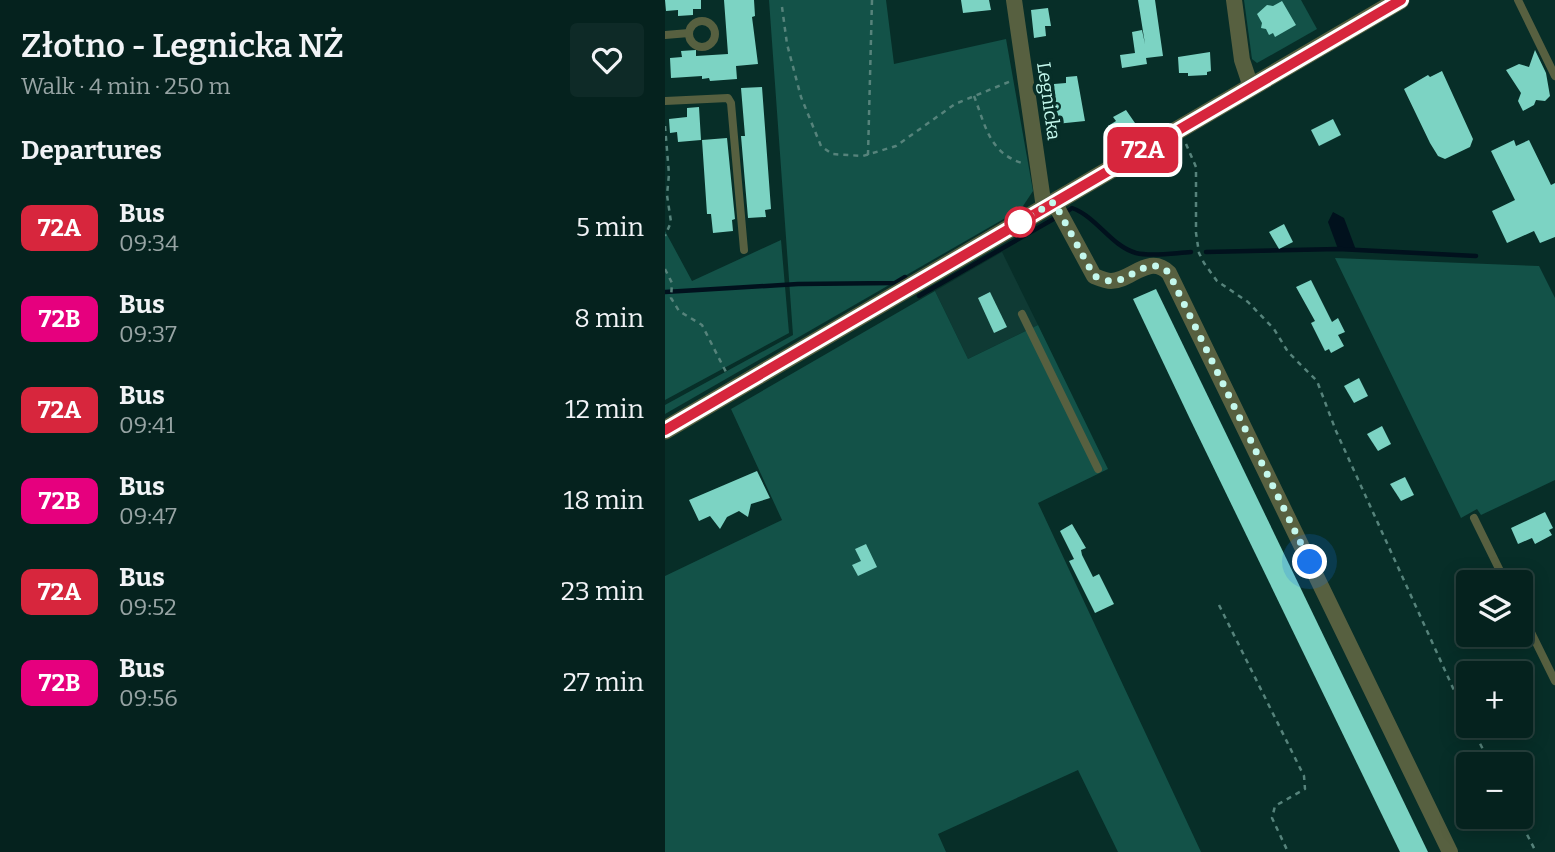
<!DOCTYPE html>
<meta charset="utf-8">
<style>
:root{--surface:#05221e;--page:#0e2a27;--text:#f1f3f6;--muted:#97a4a4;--line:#263f3c}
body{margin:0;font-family:Bitter,serif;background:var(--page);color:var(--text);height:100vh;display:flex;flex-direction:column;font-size:26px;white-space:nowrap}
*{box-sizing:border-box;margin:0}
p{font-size:23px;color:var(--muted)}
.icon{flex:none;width:38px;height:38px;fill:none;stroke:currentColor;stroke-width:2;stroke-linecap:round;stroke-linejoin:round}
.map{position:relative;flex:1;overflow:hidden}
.sheet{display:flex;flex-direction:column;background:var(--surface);width:665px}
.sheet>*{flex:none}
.badge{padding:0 14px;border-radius:10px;font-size:24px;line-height:46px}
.tools{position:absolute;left:791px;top:570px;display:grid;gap:14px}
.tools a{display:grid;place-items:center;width:77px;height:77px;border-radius:7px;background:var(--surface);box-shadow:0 4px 18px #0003,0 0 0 2px var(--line);font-size:35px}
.you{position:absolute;width:35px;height:35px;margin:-18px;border:5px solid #fff;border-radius:50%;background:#1a73e8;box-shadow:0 0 0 10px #1a73e833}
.map>.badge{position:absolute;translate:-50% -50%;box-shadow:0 0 0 4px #fff}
h2{padding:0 21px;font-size:26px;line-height:63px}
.round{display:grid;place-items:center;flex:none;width:74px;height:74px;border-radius:7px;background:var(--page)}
.headline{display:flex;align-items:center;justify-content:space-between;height:119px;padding:0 21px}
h1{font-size:33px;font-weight:600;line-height:52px}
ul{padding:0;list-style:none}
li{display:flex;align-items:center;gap:21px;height:91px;padding:0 21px}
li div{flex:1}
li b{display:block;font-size:26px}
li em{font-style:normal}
li .badge{min-width:77px;font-weight:700;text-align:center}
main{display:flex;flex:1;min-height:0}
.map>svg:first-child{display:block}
.built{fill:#0f3a34}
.green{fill:#135248}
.water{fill:#01111d}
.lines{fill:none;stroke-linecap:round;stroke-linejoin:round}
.stream{stroke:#01111d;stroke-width:4.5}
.building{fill:#7cd3c3}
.path{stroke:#56837b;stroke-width:2.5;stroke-dasharray:5 5;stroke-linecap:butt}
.service{stroke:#576040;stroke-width:8}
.minor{stroke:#576040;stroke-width:16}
.tertiary{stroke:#576040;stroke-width:19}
.line-casing{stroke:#fff;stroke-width:16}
.line{stroke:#d7263d;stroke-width:10}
.walk{stroke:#c4f8ed;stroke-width:7;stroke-dasharray:0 12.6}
.stop-dot{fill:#fff;stroke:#d7263d;stroke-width:3.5}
.labels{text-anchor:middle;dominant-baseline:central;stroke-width:7;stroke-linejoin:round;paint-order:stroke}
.street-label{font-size:19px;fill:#c4f8ed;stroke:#072e28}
</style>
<main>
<section class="sheet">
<div class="headline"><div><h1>Złotno - Legnicka NŻ</h1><p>Walk · 4 min · 250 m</p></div><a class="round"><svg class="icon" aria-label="heart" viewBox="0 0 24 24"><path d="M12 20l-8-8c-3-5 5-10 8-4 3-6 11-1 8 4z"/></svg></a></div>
<h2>Departures</h2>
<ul>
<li><span class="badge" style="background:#d7263d;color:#fff">72A</span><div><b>Bus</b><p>09:34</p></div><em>5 min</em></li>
<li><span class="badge" style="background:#e6007e;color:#fff">72B</span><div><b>Bus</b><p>09:37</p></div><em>8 min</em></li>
<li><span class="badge" style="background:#d7263d;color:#fff">72A</span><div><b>Bus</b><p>09:41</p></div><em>12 min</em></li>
<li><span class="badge" style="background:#e6007e;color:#fff">72B</span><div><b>Bus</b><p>09:47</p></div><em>18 min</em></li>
<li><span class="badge" style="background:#d7263d;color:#fff">72A</span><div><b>Bus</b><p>09:52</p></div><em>23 min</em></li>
<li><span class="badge" style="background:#e6007e;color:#fff">72B</span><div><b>Bus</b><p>09:56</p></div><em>27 min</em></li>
</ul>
</section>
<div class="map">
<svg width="890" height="852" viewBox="0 0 890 852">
<rect width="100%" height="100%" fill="#072e28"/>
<polygon class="built" points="337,252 373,325 303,359 270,291"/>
<g class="green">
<polygon points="104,0 221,0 229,64 341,39 368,191 356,209 0,414 0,405 128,335"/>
<polygon points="579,0 636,0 652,29 592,63 587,59"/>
<polygon points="0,231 27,281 116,240 124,333 0,400"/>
<polygon points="670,258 874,266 890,298 890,480 816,515 812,509 796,518"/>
<polygon points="270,291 303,359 373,325 443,469 373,503 536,852 453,852 413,770 273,834 281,852 0,852 0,576 117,520 66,409"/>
</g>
<polygon class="water" points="668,212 679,218 691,250 673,249 663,222"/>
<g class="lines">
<g class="stream">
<path d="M 400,213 L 407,208 C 432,217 446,246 471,253 C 487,257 509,253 526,252"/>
<polyline points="541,252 673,249 811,256"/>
<polyline points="0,292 133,284 230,283 240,277"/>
<polyline points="254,296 392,217"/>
</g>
</g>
<g class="building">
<polygon points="0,0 36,0 36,9 28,9 28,15 13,16 13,10 1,11"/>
<polygon points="59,0 89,0 90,16 87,17 93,64 71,66 72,79 45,81 44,78 37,79 37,76 6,78 5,58 17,57 16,51 31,50 31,56 63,54"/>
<polygon points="296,0 324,0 326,10 298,13"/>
<polygon points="473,0 490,0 498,56 481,58 482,64 457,68 455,55 470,53 467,32 477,30 480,44"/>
<polygon points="617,1 631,25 610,37 608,33 604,35 601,29 596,28 597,23 592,14 602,5 608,6"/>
<polygon points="383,8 386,26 380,26 381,36 369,38 366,10"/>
<polygon points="870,50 881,73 885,96 880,101 871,100 869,105 858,111 853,101 856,93 841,70 854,64 864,67"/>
<polygon points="545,52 546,71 542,72 542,75 523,76 523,73 514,73 513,57"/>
<polygon points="777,71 808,139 805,147 780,159 773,156 765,143 739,89 763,75 765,77"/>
<polygon points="412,76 420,121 391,124 389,84 401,83 401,77"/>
<polygon points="97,87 106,209 100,210 101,217 83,218 76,136 80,136 76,88"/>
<polygon points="34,107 36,140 13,142 12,132 5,133 4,119 22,117 22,108"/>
<polygon points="461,110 470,123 448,136 443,126 451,121 448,117"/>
<polygon points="668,119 676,135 654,146 646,130"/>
<polygon points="62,138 70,219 67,220 68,231 48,233 46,214 42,214 37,140"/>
<polygon points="849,140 851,146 864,140 886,185 890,183 890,237 875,243 869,231 842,243 827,211 850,200 826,151"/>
<polygon points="619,224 628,242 614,249 604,232"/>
<polygon points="646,280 667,322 673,318 680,332 673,335 679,346 666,353 664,349 660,351 646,323 650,321 631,287"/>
<polygon points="491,289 568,448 763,852 735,852 525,419 468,299"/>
<polygon points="325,292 342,327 329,333 313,298"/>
<polygon points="694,378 703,396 689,403 679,386"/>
<polygon points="717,426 726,444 713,451 702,434"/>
<polygon points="92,471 105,498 86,504 83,517 74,511 62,517 55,529 45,516 34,521 24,500"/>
<polygon points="740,477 749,495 736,501 725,484"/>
<polygon points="880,512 888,528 884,530 887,535 870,544 867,538 853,544 846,528"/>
<polygon points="407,524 421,548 416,550 417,555 428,577 434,574 449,604 430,613 404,561 409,559 395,531"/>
<polygon points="201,544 212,567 193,576 187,565 196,561 190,549"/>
</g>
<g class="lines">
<g class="path">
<polyline points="117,7 122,44 136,97 156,146 167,154 198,156 231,146 290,104 346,81"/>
<path d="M 309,96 C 320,124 324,153 357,163"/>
<polyline points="0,126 4,174 2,195 6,222 0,236"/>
<polyline points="521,144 531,167 531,233 534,253 539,263 552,281 583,302 609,329 623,352 652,381 671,431 803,721"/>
<polyline points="203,155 207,0"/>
<polyline points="0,269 7,283 6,298 14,311 37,325 62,374"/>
<polyline points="554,605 639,776 640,789 610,806 607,818 623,852"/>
<polyline points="806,726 826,765"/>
<polyline points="853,817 871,852"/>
</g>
<g class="service">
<polyline points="853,0 890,76"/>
<circle cx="37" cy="34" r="13"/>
<polyline points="0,35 24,33"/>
<polyline points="0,101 63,98 66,103 79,250"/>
<polyline points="357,314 433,469"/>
<polyline points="809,518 841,583"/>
<polyline points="856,612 890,681"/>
</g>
<g class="minor">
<polyline points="349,0 379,208"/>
<polyline points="569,0 577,60 586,87"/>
<path d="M 389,202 L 429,276 C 434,278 441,281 446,281 C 466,281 484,253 504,273 L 785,852"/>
</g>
<polyline class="tertiary" points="0,430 735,0"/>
</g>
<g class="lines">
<defs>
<polyline id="line" points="0,430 736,0"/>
</defs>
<use href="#line" class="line-casing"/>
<use href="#line" class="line"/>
<path class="walk" d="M 355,222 L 389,202 L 429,276 C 434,278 441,281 446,281 C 466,282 483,253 504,273 L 645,562"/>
</g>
<circle class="stop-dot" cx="355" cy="222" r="14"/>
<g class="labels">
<g class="street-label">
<text transform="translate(384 101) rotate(82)">Legnicka</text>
</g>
</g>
</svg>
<div class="tools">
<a><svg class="icon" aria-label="layers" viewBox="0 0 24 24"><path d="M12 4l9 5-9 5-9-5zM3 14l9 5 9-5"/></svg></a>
<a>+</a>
<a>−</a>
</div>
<div class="you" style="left:645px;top:562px"></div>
<b class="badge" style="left:478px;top:150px;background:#d7263d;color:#fff">72A</b>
</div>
</main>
